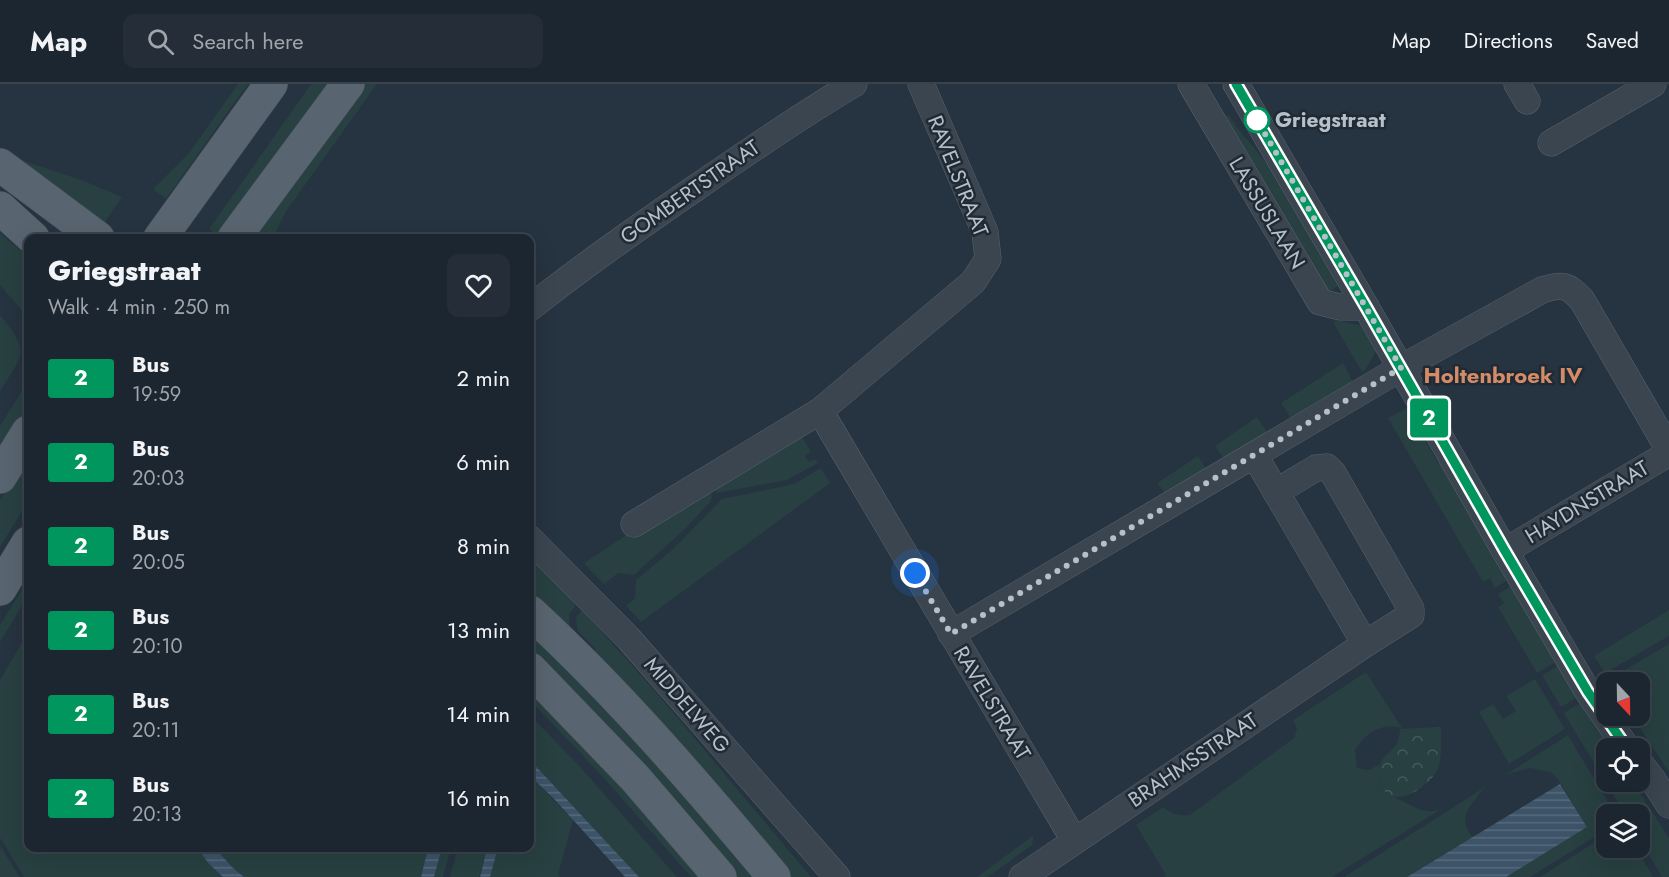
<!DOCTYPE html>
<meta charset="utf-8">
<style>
:root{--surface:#1c2630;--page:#252e38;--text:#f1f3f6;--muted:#a0a5ab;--line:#3a434c}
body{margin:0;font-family:Jost,sans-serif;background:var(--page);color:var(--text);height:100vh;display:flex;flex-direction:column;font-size:22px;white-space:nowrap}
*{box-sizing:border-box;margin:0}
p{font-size:20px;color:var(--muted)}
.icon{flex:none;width:33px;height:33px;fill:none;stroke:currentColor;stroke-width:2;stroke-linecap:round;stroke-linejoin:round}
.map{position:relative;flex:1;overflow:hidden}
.drawer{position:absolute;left:24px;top:150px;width:510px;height:618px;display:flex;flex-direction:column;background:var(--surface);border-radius:12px;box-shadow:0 6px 24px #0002,0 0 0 2px var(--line)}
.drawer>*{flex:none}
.badge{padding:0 12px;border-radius:4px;font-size:21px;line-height:39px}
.needle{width:39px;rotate:158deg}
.tools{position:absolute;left:1596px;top:588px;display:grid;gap:12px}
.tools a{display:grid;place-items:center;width:54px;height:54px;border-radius:12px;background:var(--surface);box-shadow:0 6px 24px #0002,0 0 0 2px var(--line);font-size:30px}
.you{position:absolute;width:30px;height:30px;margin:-15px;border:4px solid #fff;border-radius:50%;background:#1a73e8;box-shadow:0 0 0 9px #1a73e833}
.map>.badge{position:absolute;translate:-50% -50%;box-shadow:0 0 0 3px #fff}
.round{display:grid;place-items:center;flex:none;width:63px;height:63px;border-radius:12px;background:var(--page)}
.overview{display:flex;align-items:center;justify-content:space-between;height:102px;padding:0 24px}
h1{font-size:28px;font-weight:800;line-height:45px}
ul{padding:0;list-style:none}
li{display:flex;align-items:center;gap:18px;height:84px;padding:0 24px}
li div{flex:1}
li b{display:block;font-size:22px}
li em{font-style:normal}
li .badge{min-width:66px;font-weight:700;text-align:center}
header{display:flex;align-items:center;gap:36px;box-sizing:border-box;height:84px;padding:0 30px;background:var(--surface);border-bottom:2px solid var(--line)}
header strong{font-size:28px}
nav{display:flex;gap:33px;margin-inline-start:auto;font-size:21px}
.search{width:420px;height:54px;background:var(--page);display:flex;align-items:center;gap:15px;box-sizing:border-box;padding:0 21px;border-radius:12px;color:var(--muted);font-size:22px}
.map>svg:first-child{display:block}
.green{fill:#284041}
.park{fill:url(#park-crowns)}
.water{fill:url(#water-rules)}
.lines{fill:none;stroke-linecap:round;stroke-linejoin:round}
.minor-casing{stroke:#58636d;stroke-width:27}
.major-casing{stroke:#434e59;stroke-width:34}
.minor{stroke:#3a454f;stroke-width:26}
.major{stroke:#58646f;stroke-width:33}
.line-casing{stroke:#fff;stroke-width:14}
.line{stroke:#00965e;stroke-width:9}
.walk{stroke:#b6c0ca;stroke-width:6;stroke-dasharray:0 10.8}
.stop-dot{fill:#fff;stroke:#00965e;stroke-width:3}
.labels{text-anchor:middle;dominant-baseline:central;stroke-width:5;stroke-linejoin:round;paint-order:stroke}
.stop-label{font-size:21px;font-weight:bold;fill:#b6c0ca;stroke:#1f2a35;text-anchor:start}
.street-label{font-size:21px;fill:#b6c0ca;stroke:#1f2a35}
.neighbourhood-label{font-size:22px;font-weight:bold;fill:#d48c68;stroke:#1f2a35}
</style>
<header>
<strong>Map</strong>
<div class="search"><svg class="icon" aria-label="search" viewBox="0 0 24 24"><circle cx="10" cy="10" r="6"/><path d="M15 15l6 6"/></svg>Search here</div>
<nav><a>Map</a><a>Directions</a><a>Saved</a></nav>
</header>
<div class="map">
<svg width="1669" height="793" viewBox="0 0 1669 793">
<defs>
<pattern id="park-crowns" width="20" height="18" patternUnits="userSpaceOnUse" patternTransform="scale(1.5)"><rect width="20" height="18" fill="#284041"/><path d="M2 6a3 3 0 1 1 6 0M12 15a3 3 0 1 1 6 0" fill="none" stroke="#455a5b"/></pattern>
<pattern id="water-rules" width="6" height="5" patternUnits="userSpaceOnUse" patternTransform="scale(1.5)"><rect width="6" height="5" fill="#3c5368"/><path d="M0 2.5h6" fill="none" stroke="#566a7c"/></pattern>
</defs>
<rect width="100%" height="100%" fill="#263340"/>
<g class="green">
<polygon points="238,0 248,0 166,115 153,105 189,69"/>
<polygon points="311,0 328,0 220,153 209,145"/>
<polygon points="358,0 377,0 285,129 273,154 249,154"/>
<polygon points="1229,31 1236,42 1268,81 1338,202 1328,209 1232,43 1226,32"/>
<polygon points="0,69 84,97 122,113 101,144"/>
<polygon points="0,149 28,173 28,234 0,201"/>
<path d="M 0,231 C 30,267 24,270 0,307 Z"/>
<polygon points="1336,236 1358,241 1360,240 1376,267 1366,285 1362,288 1333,238"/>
<polygon points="1343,279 1355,302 1292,336 1281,319"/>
<polygon points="28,297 28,327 0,370 0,342"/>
<polygon points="1409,323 1411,331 1438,379 1441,380 1508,496 1495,504 1490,494 1483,498 1388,334"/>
<polygon points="1257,333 1268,350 1224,375 1215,362"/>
<polygon points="799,348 811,368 805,372 809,378 815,375 818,379 787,396 717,409 713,403"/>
<polygon points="28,372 28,417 0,463 0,416"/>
<polygon points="1198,372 1206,385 1166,410 1157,399"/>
<polygon points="821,384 830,399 641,538 626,522 635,514 636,496 674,464 722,415 794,400"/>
<polygon points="708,406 712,412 711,417 686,444 634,491 618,489 604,500 584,479 634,446"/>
<polygon points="530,473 574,515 575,523 569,530 570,544 530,513"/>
<polygon points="28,496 28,511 0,558 0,541"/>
<polygon points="1511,502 1556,578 1537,589 1498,523 1504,519 1498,510"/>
<polygon points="582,526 656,608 811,793 789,793 595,573 595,564 577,546 576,533"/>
<polygon points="1669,526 1669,552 1605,589 1594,572"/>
<polygon points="530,544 556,569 759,793 736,793 551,590 530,569"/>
<polygon points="28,548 28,764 197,764 209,780 223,793 24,793 0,754 0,596"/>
<polygon points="1669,560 1669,688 1632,632 1640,632 1640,598 1611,598 1609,595"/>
<polygon points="1558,582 1578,613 1561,623 1542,591"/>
<path d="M 1366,588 L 1402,644 C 1383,638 1366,648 1355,666 L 1357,684 L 1369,686 L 1380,680 C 1376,701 1381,707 1398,715 C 1414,722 1422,730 1440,726 L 1332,793 L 1164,793 L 1166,791 L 1136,741 L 1163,723 C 1173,730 1177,732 1190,731 L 1294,654 L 1297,644 L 1293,636 Z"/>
<polygon points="1535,595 1565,645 1509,680 1479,628 1493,620 1503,635 1516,627 1506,612"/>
<polygon points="530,602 705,793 691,793 603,693 530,616"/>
<polygon points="1581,618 1612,664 1606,664 1606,698 1633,698 1669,754 1669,793 1662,793 1640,755 1640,730 1625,730 1564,629"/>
<polygon points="530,631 582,685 677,793 639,793 530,676"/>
<polygon points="1568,651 1615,730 1606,730 1606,746 1530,793 1506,793 1587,743 1558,695 1550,688 1530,684 1505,691"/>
<polygon points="530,692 573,736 558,791 561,793 490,793 498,764 530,764"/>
<path d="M 1485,703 C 1473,719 1455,734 1473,753 L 1407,793 L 1344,793 Z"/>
<polygon points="1034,751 1032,761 988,793 977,793"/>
<polygon points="1606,751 1606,764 1636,764 1653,793 1540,793"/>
<polygon points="0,761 19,792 20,793 0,793"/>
<polygon points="215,764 428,764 421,793 244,793 233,784"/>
<polygon points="442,764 451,764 443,793 434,793"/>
<polygon points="458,764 487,764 479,793 450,793"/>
</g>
<path class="park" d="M 1441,643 C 1441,657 1443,678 1435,690 C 1424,705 1394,726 1382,703 C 1380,699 1378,694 1379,689 C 1379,666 1399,672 1400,645 Z"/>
<g class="water">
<polygon points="530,676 639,793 625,793 554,715 530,692"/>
<polygon points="1560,700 1587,743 1506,793 1407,793"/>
<polygon points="197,764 215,764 233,784 244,793 223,793 209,780"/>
<polygon points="428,764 442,764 434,793 421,793"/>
<polygon points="487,764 498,764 490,793 480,793"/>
</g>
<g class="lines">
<defs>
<g id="minor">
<polyline points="1191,0 1320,218 1340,223 1366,223"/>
<polyline points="1236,0 1366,223 1505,467 1588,608 1627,664"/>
<polyline points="1517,0 1527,17"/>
<polyline points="1551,59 1653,0"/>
<path d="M 530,224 C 584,181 640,142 697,103 C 749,67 800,32 854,0"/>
<polyline points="820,327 1074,756"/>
<polyline points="1255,372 1365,560"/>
<polyline points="634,440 820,327 973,198 988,175 985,148 921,0"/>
<polyline points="530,455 629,555 837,793"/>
<polyline points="1505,467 1669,369"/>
<path d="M 951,550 L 1401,284 L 1542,206 C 1563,200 1567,200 1582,216 L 1669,366"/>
<polyline points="1640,679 1653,696 1669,721"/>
<polyline points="1022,793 1365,560 1411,531 1411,525 1333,389 1327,383 1316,384 1276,408"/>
</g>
<g id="major">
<polyline points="0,81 98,154"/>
<polyline points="0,124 33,154"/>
<polyline points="160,154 271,0"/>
<polyline points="234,154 348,0"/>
<polyline points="0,393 28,348"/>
<polyline points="0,505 28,459"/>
<path d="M 530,528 C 618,609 697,701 774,793"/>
<polyline points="530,585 635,694 720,793"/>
</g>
</defs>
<use href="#minor" class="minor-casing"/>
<use href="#major" class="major-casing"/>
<use href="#minor" class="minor"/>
<use href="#major" class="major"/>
</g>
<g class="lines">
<defs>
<polyline id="line" points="1236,0 1366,223 1505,467 1588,608 1627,664"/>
</defs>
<use href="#line" class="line-casing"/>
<use href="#line" class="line"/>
<polyline class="walk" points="915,489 951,550 1401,284 1257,36"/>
</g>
<circle class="stop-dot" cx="1257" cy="36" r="12"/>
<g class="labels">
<g class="stop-label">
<text x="1275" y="36">Griegstraat</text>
</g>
<g class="street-label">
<text transform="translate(958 92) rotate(68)">RAVELSTRAAT</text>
<text transform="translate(690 108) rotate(-35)">GOMBERTSTRAAT</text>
<text transform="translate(1267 129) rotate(59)">LASSUSLAAN</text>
<text transform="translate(1587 418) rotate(-31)">HAYDNSTRAAT</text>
<text transform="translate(992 619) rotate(59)">RAVELSTRAAT</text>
<text transform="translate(687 621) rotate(49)">MIDDELWEG</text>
<text transform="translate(1193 676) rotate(-34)">BRAHMSSTRAAT</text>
</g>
<g class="neighbourhood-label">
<text x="1503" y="291">Holtenbroek IV</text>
</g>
</g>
</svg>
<div class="tools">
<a><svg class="needle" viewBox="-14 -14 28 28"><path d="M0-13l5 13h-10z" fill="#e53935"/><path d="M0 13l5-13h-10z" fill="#a0a5ab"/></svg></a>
<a><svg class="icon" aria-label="locate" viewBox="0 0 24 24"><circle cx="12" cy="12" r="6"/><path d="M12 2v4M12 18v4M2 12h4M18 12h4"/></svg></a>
<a><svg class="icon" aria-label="layers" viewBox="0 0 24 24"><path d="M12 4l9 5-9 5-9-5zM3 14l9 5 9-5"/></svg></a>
</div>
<div class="you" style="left:915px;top:489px"></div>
<b class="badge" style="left:1429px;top:334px;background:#00965e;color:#fff">2</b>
<section class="drawer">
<div class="overview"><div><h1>Griegstraat</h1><p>Walk · 4 min · 250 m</p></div><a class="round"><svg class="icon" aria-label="heart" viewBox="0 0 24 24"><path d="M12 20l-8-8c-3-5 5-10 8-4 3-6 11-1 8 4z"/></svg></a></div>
<ul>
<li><span class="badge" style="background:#00965e;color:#fff">2</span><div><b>Bus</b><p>19:59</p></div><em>2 min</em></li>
<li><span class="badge" style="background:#00965e;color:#fff">2</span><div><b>Bus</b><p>20:03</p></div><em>6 min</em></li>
<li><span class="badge" style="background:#00965e;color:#fff">2</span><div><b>Bus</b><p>20:05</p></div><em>8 min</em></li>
<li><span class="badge" style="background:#00965e;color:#fff">2</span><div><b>Bus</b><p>20:10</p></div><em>13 min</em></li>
<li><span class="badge" style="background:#00965e;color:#fff">2</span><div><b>Bus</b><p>20:11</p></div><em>14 min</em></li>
<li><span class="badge" style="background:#00965e;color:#fff">2</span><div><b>Bus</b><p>20:13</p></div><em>16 min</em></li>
</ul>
</section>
</div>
